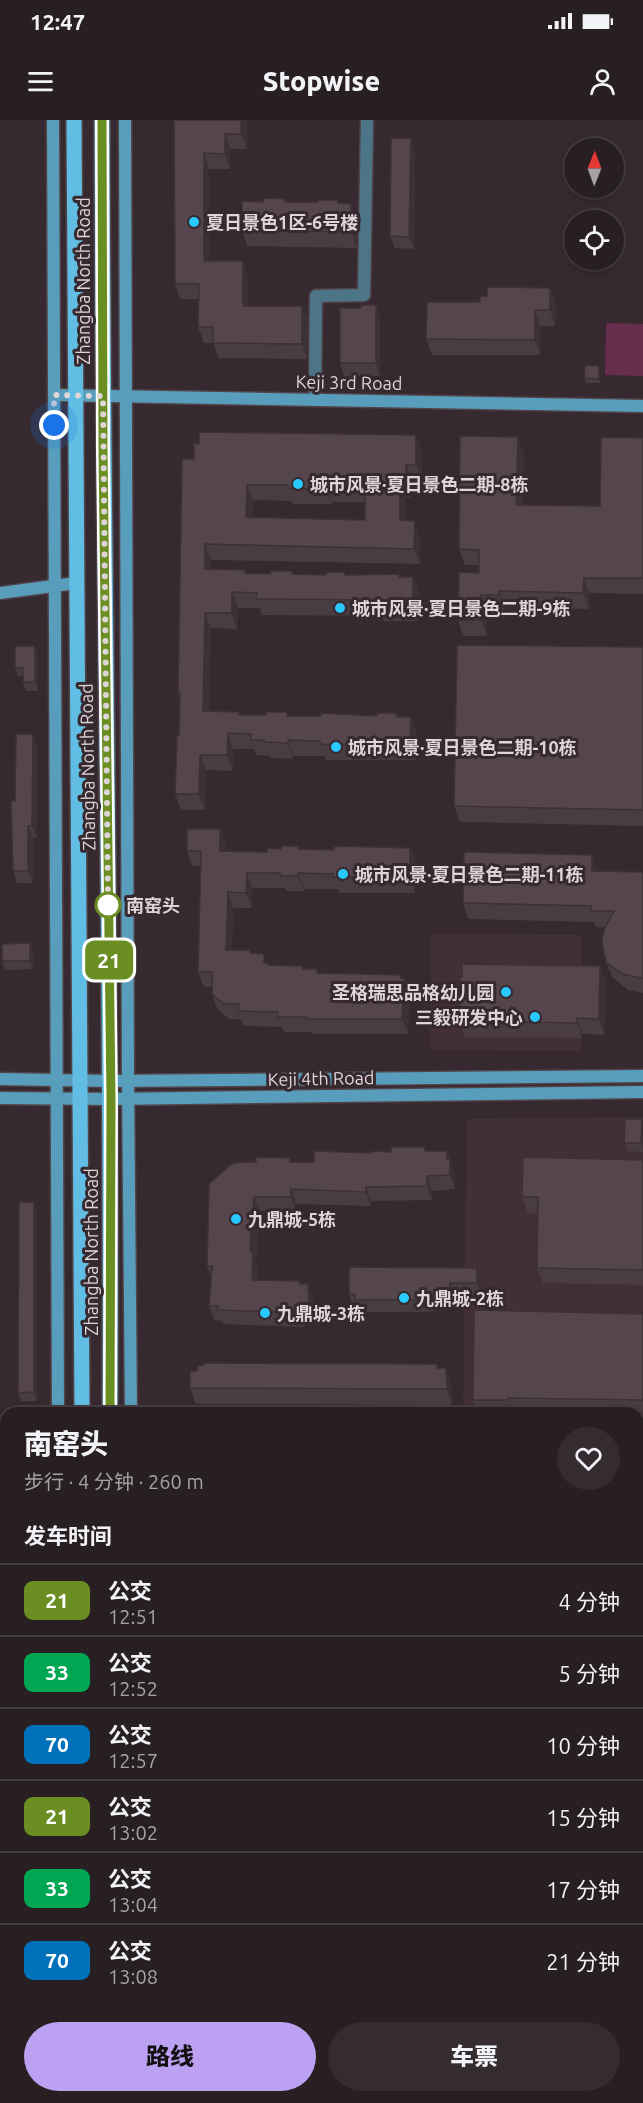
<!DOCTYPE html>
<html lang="zh">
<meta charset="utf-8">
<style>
:root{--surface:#281f23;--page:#342c30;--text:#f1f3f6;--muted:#a5a2a6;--line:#443d41;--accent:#bca0f2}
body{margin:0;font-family:Ubuntu,"Noto Sans SC",sans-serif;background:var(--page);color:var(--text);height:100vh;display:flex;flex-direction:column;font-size:22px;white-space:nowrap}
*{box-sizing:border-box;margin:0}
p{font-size:20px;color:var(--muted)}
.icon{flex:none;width:33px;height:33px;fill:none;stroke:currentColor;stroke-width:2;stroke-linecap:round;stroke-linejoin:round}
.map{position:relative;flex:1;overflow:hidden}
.panel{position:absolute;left:0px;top:1287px;width:644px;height:696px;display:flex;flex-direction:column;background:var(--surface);border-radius:18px 18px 0 0;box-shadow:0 3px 9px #0003,0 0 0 2px var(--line)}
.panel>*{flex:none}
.badge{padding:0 12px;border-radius:9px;font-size:21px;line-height:39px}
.needle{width:39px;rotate:1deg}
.fabs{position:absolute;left:564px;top:18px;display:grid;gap:12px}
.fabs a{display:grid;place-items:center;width:60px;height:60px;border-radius:50%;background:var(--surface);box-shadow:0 3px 9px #0003,0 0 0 2px var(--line);font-size:30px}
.you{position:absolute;width:30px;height:30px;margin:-15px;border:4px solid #fff;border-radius:50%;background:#1a73e8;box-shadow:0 0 0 9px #1a73e833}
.map>.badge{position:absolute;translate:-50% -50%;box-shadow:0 0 0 3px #fff}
h2{padding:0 24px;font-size:22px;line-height:54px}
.round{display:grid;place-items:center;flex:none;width:63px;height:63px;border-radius:32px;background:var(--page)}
.headline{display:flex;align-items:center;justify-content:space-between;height:102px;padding:0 24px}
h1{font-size:28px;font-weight:800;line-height:45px}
.cta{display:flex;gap:12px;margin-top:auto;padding:12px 24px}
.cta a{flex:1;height:69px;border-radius:36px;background:var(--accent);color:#111;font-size:24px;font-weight:800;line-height:69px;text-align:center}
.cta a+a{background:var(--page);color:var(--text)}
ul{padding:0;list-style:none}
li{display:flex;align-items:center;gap:18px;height:72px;padding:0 24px;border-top:2px solid var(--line)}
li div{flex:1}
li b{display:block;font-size:22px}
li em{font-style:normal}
li .badge{min-width:66px;font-weight:700;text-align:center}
.status{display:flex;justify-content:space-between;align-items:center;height:42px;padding:0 30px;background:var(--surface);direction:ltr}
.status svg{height:16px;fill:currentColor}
header{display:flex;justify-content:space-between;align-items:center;height:78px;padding:0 24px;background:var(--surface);font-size:27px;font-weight:800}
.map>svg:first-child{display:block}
.built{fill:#432f38}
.green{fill:#672d4c}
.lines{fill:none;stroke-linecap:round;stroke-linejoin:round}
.street-casing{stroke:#51454a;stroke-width:15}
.secondary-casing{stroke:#51454a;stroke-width:15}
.primary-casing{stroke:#51454a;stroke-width:18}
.street{stroke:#4c7588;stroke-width:12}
.secondary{stroke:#589ebc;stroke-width:12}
.primary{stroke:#61bde3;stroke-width:15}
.wall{fill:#493c42;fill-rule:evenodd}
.shaded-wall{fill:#3c3136}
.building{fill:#55464d;stroke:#3c3136;stroke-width:1.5;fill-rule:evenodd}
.line-casing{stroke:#fff;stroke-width:14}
.line{stroke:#6b8e23;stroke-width:9}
.walk{stroke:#ded5d9;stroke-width:6;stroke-dasharray:0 10.8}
.poi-dot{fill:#29c8ff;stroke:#36292f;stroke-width:2}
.stop-dot{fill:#fff;stroke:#6b8e23;stroke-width:3}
.labels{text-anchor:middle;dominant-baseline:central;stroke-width:6;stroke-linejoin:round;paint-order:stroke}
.poi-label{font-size:18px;font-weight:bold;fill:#ded5d9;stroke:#36292f;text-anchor:start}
.street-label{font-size:18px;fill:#ded5d9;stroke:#36292f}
.stop-label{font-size:18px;font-weight:bold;fill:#ded5d9;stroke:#36292f;text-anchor:start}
</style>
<div class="status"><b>12:47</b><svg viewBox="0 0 49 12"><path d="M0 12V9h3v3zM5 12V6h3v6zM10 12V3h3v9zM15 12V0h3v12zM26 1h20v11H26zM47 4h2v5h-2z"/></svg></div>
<header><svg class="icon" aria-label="menu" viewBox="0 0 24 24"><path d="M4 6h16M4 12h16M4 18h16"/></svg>Stopwise<svg class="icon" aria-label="person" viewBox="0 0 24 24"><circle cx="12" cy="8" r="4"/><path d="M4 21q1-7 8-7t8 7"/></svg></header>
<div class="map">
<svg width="643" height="1983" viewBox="0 0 643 1983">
<rect width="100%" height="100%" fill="#36292f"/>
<g class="built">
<polygon points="431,814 581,815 581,931 430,930"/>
<polygon points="643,997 643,1305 638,1305 638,1293 463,1293 467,999"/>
<polygon points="638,1307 643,1308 643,1578 638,1578"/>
<polygon points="0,1647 6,1647 6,1977 66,1977 66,1983 0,1983"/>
<polygon points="638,1881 643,1881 643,1983 439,1983 439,1977 638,1977"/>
</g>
<polygon class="green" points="606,203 643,204 643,256 605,255"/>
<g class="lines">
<defs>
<polyline id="street" points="315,280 316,176 364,175 367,0"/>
<g id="secondary">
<polyline points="53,0 58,1293"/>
<polyline points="125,0 128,961 131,1293"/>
<polyline points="54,275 643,286"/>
<polyline points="0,473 76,463"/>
<polyline points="0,959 111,961 643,956"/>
<polyline points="0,978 111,979 643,972"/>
<polyline points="638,1861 643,1861"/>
<polyline points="114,1977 115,1983"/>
<polyline points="183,1977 183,1983"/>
</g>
<g id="primary">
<polyline points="74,0 82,1293"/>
<path d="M 102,0 C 103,431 112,862 110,1293"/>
<polyline points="135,1977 135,1983"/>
<polyline points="165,1977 166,1983"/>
</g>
</defs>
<use href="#street" class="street-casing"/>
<use href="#secondary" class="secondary-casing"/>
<use href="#primary" class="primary-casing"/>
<use href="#street" class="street"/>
<use href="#secondary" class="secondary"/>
<use href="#primary" class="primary"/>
</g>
<g class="wall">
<polygon points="174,0 245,0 247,6 247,29 230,29 230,49 209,49 209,141 248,156 248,186 302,186 308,201 307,239 219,238 213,223 204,223 198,207 198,179 180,179 175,164"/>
<polygon points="415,30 414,129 395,128 390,116"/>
<polygon points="286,82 351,84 357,99 357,128 247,126 242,110"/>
<polygon points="550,168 556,183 555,206 540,206 540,235 432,235 426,219 480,182 487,176"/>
<polygon points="376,185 380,197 380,256 344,256 340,243"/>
<polygon points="600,250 600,263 586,263 584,258"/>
<polygon points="643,318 643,474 589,473 589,489 505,487 505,491 487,491 487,516 463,516 458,500 479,453 479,445 465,445 459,429 524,333 522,385 600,386"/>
<path d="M 422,331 L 422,360 L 412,360 L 411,377 L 406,377 L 406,400 L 420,416 L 420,444 L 211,440 L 211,449 L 245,450 L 247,453 L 270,454 L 292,451 L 293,454 L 346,455 L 399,454 L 400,457 L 413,457 L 419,473 L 418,501 L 384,501 L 382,496 L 262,495 L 260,488 L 238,488 L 237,509 L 211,508 L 209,591 L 239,592 L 241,595 L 288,596 L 377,596 L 396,593 L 398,597 L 411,597 L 417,613 L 416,640 L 326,640 L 324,636 L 293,636 L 293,639 L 270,638 L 269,636 L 256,635 L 254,629 L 233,629 L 233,651 L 206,650 L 205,690 L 181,690 L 175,674 L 179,615 L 180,578 L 178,573 L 194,339 ZM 253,380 L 292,381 L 293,384 L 332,384 L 332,382 L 365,382 L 365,400 L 252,397 Z"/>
<polygon points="643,527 643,706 460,702 454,686"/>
<polygon points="38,534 38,571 26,571 23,562 23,556 18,556 15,548"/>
<polygon points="33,614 37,626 37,718 33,718 33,763 17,763 13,751 15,681"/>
<polygon points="226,725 225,731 264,732 299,726 300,729 334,730 410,728 416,743 415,773 339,773 338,769 304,769 304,771 286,771 285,768 252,768 252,788 233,788 232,830 251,833 267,843 269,845 302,846 303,849 317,849 318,853 404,858 410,873 408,914 312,914 311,912 284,912 282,907 244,906 241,899 229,899 217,889 212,874 212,867 204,867 198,852 201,746 192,746 187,731"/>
<polygon points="598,750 598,751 643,752 643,873 628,870 612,857 606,842 606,807 596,807 594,802 468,799 463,783"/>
<polygon points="30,823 33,832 33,849 5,850 2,841"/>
<polygon points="606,862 605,915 582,914 582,918 465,917 459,901"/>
<polygon points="642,999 643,1002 643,1032 627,1031 624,1023"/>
<polygon points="427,1031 447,1031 455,1054 455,1069 432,1071 432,1080 371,1081 371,1086 296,1084 296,1092 259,1091 256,1143 258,1150 258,1160 308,1164 313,1178 314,1202 306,1202 305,1207 223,1204 222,1201 214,1200 209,1186 211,1158 207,1146 256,1042 314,1042 372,1033"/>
<polygon points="643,1040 643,1165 543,1163 537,1148 538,1093 528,1093 522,1077"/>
<polygon points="37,1090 37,1281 21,1281 18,1273"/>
<polygon points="477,1148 481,1160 481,1175 454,1174 454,1188 435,1188 435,1191 420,1192 359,1192 357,1186 353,1186 349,1174"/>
<polygon points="643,1194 643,1295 638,1295 638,1293 477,1293 473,1280"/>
<polygon points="439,1248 451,1264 452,1285 196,1284 190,1268"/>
<rect x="638" y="1380" width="5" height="182"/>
<polygon points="643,1628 643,1705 638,1705 638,1631 639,1631"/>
<rect x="638" y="1755" width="5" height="51"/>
<rect x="638" y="1902" width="5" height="60"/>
</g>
<g class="shaded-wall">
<polygon points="241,0 245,0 247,6 247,29 241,14"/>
<polygon points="225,14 230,29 230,49 225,34"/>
<polygon points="411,18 415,30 414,129 409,117"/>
<polygon points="204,33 209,49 209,156 204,141"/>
<polygon points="351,84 357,99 357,128 351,112"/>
<polygon points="243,141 248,156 248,201 243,186"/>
<polygon points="550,168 556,183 555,206 550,190"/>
<polygon points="376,185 380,197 380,256 376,243"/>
<polygon points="302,186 308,201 307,239 302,224"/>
<polygon points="535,190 540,206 540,235 535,220"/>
<polygon points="599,246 600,250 600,263 599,259"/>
<polygon points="416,315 422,331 422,360 416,345"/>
<polygon points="518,317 524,333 522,401 516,385"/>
<polygon points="406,345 412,360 411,377 406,362"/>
<polygon points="400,362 406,377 406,416 400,400"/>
<polygon points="247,365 253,380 252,413 246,397"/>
<polygon points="326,366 332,382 332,384 326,369"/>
<polygon points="415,401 420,416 420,444 414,429"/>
<polygon points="205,424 211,440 210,465 205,449"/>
<polygon points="413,457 419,473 418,501 413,485"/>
<polygon points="584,458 589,473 589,489 583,473"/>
<polygon points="499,471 505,487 505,491 499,475"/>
<polygon points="232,472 238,488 237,509 232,493"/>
<polygon points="481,475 487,491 487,516 481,500"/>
<polygon points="205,493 211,508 209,607 203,591"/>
<polygon points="35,526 38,534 38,571 35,562"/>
<polygon points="411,597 417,613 416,640 410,625"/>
<polygon points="228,613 233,629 233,651 227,635"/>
<polygon points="33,614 37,626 37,718 32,706"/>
<polygon points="288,620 293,636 293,639 288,623"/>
<polygon points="200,635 206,650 205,690 199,674"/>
<polygon points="28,706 33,718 33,763 28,751"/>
<polygon points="220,709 226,725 225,746 220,731"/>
<polygon points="410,728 416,743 415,773 410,757"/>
<polygon points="592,735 598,750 597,767 592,751"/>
<polygon points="247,753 252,768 252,788 246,773"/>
<polygon points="298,753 304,769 304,771 298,756"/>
<polygon points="228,772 233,788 232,845 226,830"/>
<polygon points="30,823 33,832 33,849 30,841"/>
<polygon points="600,846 606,862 605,915 599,899"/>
<polygon points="401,855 404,865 404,858 410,873 408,914 402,899"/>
<polygon points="577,898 582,914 582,918 577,903"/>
<polygon points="642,999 643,1002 643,1029 641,1023"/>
<polygon points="447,1031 455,1054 455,1069 450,1055 447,1039"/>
<polygon points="427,1056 432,1071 432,1080 427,1066"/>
<polygon points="366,1067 371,1081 371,1086 366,1072"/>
<polygon points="291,1069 296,1084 296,1092 291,1077"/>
<polygon points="254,1077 259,1091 256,1143 258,1150 258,1174 252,1160 250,1129"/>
<polygon points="34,1082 37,1090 37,1281 34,1272"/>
<polygon points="477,1148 481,1160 481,1175 477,1163"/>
<polygon points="450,1163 454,1174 454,1188 449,1177"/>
<polygon points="308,1164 313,1178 314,1202 309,1188"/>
<polygon points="300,1188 306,1202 305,1207 300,1193"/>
<polygon points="446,1248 451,1264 452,1285 447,1269"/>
<polygon points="642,1652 643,1656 643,1700 639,1689"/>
</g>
<g class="building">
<polygon points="174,0 241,0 241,14 225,14 225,34 204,33 204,141 243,141 243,186 302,186 302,224 213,223 213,207 198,207 199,164 175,164"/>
<polygon points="391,18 411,18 409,117 390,116"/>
<polygon points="263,78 285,79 285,82 318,82 318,80 338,80 338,83 351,84 351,112 242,110 242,81 263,82"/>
<polygon points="487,167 550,168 550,190 535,190 535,220 426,219 427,182 480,182 480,176 487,176"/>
<polygon points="361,185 376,185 376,243 340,243 340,188 361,188"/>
<polygon points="585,245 599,246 599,259 584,258"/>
<path d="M 199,312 L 416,315 L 416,345 L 406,345 L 406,362 L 400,362 L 400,400 L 415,401 L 414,429 L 205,424 L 205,449 L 245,450 L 245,453 L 270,454 L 270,451 L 292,451 L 292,454 L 326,455 L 326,453 L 330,452 L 345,452 L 345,455 L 399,454 L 399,457 L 413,457 L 413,485 L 378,485 L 378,480 L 256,479 L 257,473 L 232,472 L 232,493 L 205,493 L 203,591 L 239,592 L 239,595 L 266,595 L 266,592 L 287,592 L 287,596 L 321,596 L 321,593 L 377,596 L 377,593 L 396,593 L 396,597 L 411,597 L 410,625 L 320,624 L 320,621 L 288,620 L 288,623 L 264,622 L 264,620 L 251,620 L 251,614 L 228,613 L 227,635 L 200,635 L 199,674 L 175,674 L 177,615 L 179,615 L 180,573 L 178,573 L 182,339 L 194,339 L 194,323 L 199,324 ZM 247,365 L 288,365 L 288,368 L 311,369 L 326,369 L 326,366 L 365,367 L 365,400 L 246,397 Z"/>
<polygon points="460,316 518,317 516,385 600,386 601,317 643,318 643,458 584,458 583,473 499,471 499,475 481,475 481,500 458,500 459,452 479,453 479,430 459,429"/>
<polygon points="457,525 643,527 643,690 454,686"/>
<polygon points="15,526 35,526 35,562 23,562 23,548 15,548"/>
<polygon points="16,614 33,614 32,706 28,706 28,751 13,751 11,681 15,681"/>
<polygon points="187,709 220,709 220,731 264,732 267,732 267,728 281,729 281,726 299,726 299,729 334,730 334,727 338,726 410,728 410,757 333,757 333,754 298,753 298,756 280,756 280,753 247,753 246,773 228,772 226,830 250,830 250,833 264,834 264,843 268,843 268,845 302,846 302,849 317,849 317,853 401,855 400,858 404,858 402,899 306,899 306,897 278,897 278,892 238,891 239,884 224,884 212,874 212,852 198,852 201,731 187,731"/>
<polygon points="464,732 592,735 592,751 643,752 643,858 641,858 622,854 606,842 603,829 602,818 605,808 614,791 591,791 591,786 463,783"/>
<polygon points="30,823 30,841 2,841 2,824"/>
<polygon points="462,844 600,846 599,899 577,898 577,903 459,901 460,857 462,857"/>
<polygon points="625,999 642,999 641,1023 624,1023"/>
<polygon points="391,1027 425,1027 425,1031 447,1031 447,1039 450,1039 450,1055 427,1056 427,1066 366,1067 366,1072 291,1069 291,1077 254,1077 250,1129 253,1135 252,1160 300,1161 300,1164 308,1164 309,1188 300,1188 300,1193 285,1192 218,1190 218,1186 209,1186 212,1146 207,1146 209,1064 230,1045 237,1042 256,1042 256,1037 290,1038 290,1042 314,1042 314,1031 372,1033 372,1031 391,1032"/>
<polygon points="523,1037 643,1040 643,1150 537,1148 538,1077 522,1077"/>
<polygon points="19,1082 34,1082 34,1272 18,1273"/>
<polygon points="349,1147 477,1148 477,1163 450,1163 449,1177 430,1176 430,1179 416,1180 355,1180 355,1174 349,1174"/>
<polygon points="474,1190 643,1194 643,1280 508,1278 508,1280 473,1280"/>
<polygon points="204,1243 437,1244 437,1248 446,1248 447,1269 190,1268 190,1251 197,1251 197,1246 204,1245"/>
<rect x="638" y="1380" width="5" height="167"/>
<polygon points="639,1628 643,1628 643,1652 642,1652 639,1689 638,1689 638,1631 639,1631"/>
<polygon points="638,1755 643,1755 643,1791 638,1790"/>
<rect x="638" y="1902" width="5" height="45"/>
<polygon points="37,1977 75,1978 75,1983 37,1983"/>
<polygon points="249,1977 277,1977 277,1978 283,1978 283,1983 249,1983"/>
</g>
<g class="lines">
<defs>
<polyline id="line" points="102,0 103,329 111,978 110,1293"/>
</defs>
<use href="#line" class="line-casing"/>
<use href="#line" class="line"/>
<polyline class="walk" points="54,305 54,275 103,276 108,785"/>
</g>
<g class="poi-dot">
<circle cx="194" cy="102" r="6"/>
<circle cx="298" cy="364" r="6"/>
<circle cx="340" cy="488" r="6"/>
<circle cx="336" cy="627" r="6"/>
<circle cx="343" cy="754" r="6"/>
<circle cx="506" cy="872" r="6"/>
<circle cx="535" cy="897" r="6"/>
<circle cx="236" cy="1099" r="6"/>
<circle cx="404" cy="1178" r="6"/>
<circle cx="265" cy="1193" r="6"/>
</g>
<circle class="stop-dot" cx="108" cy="785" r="12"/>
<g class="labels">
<g class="poi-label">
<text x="206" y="102">夏日景色1区-6号楼</text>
<text x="310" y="364">城市风景·夏日景色二期-8栋</text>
<text x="352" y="488">城市风景·夏日景色二期-9栋</text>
<text x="348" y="627">城市风景·夏日景色二期-10栋</text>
<text x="355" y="754">城市风景·夏日景色二期-11栋</text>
<text x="494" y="872" text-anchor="end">圣格瑞思品格幼儿园</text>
<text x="523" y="897" text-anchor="end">三毅研发中心</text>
<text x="248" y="1099">九鼎城-5栋</text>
<text x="416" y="1178">九鼎城-2栋</text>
<text x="277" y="1193">九鼎城-3栋</text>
</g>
<g class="street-label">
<text transform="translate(83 161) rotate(-90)">Zhangba North Road</text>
<text transform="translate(349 262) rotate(1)">Keji 3rd Road</text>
<text transform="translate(87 647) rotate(-91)">Zhangba North Road</text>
<text transform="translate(321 958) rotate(-1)">Keji 4th Road</text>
<text transform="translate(91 1132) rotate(-90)">Zhangba North Road</text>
</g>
<g class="stop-label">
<text x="126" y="785">南窑头</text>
</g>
</g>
</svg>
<div class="fabs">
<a><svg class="needle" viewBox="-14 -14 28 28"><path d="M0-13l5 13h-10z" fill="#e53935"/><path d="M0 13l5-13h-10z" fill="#a5a2a6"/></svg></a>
<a><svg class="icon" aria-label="locate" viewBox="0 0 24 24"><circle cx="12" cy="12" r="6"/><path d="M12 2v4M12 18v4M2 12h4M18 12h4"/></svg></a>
</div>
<div class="you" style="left:54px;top:305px"></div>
<b class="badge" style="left:109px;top:840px;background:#6b8e23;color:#fff">21</b>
<section class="panel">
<div class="headline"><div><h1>南窑头</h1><p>步行 · 4 分钟 · 260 m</p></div><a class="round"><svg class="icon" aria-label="heart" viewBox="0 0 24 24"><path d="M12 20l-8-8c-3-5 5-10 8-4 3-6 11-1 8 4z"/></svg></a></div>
<h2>发车时间</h2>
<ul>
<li><span class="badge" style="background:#6b8e23;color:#fff">21</span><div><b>公交</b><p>12:51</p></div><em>4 分钟</em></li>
<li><span class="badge" style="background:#00a651;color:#fff">33</span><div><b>公交</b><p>12:52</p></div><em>5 分钟</em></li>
<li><span class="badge" style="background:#0072bc;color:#fff">70</span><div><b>公交</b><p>12:57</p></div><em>10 分钟</em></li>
<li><span class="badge" style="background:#6b8e23;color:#fff">21</span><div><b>公交</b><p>13:02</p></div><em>15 分钟</em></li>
<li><span class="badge" style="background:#00a651;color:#fff">33</span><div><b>公交</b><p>13:04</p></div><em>17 分钟</em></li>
<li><span class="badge" style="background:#0072bc;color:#fff">70</span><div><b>公交</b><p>13:08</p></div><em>21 分钟</em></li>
</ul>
<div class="cta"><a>路线</a><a>车票</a></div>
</section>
</div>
